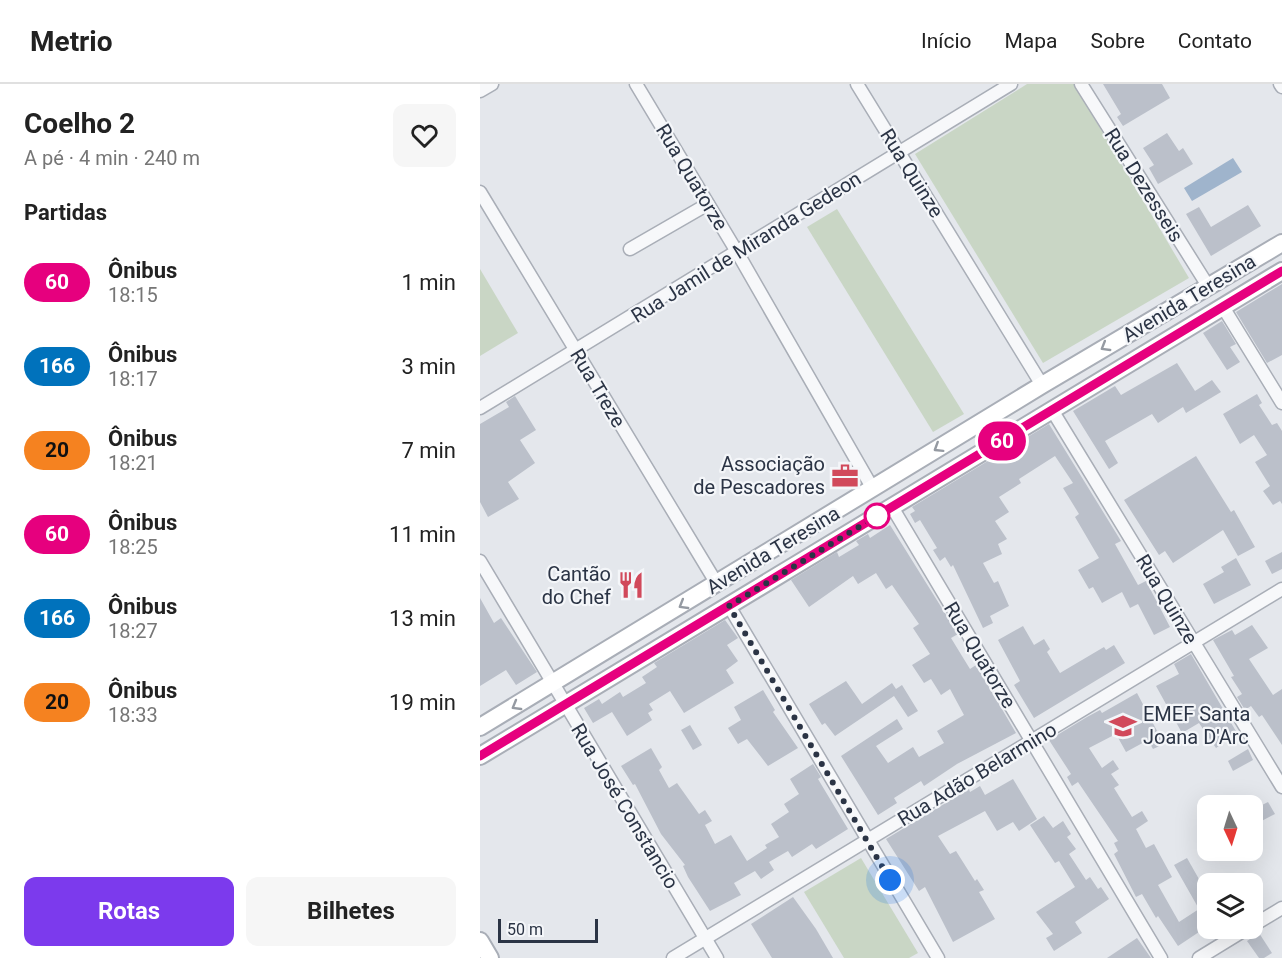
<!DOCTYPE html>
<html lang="pt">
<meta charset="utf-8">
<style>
:root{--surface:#fff;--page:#f6f6f6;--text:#222;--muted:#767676;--line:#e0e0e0;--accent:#7c3aed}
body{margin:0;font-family:Roboto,sans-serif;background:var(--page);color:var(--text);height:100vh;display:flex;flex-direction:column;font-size:22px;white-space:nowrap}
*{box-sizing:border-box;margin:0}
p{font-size:20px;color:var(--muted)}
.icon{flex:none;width:33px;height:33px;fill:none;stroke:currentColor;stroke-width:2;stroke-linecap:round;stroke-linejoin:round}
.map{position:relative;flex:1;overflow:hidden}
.details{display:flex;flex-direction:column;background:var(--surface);width:480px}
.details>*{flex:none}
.badge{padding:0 12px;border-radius:20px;font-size:21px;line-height:39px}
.needle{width:39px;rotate:176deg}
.controls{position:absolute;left:717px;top:711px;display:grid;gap:12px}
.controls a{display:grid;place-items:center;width:66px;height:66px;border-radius:12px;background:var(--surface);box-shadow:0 6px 24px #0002;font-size:30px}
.scale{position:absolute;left:18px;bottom:15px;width:100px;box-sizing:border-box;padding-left:6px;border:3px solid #2b3445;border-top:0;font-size:16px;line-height:21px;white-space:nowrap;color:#2b3445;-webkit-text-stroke:4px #f4f6f9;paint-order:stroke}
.you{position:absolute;width:30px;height:30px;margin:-15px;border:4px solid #fff;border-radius:50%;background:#1a73e8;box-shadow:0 0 0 9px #1a73e833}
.map>.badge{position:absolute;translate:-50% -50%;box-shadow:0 0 0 3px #fff}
h2{padding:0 24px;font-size:22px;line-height:54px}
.round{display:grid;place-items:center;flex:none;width:63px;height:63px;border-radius:12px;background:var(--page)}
.headline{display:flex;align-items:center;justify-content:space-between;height:102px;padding:0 24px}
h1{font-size:28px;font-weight:700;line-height:45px}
.primary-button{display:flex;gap:12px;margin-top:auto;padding:12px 24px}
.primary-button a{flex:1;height:69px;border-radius:12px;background:var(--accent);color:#fff;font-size:24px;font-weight:700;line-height:69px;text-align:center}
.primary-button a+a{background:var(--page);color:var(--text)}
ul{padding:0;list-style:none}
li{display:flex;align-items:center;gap:18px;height:84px;padding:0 24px}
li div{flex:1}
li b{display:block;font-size:22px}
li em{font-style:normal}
li .badge{min-width:66px;font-weight:700;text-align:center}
header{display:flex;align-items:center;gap:36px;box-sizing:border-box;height:84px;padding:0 30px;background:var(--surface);border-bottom:2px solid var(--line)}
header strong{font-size:28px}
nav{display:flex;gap:33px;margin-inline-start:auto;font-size:21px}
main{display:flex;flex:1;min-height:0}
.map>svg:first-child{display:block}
.green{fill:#c9d6c5}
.water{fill:#9fb4cc}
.building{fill:#bbc0ca}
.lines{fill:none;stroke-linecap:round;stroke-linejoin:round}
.minor-casing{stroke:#a9aeb7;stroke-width:15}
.secondary-casing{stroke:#a9aeb7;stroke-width:20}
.minor{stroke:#f7f8fa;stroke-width:12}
.secondary{stroke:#fff;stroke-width:16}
.oneway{stroke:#959aa2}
.line-casing{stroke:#fff;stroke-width:14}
.line{stroke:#e6007e;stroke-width:9}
.walk{stroke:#2b3445;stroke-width:6;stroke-dasharray:0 10.8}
.stop-dot{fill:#fff;stroke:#e6007e;stroke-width:3}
.labels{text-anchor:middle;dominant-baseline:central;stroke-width:4.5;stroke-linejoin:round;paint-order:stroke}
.street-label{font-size:20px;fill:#2b3445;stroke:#f4f6f9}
.poi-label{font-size:20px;fill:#2b3445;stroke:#f4f6f9;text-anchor:end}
</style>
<header>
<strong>Metrio</strong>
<nav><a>Início</a><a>Mapa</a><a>Sobre</a><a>Contato</a></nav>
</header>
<main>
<section class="details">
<div class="headline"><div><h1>Coelho 2</h1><p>A pé · 4 min · 240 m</p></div><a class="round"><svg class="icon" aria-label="heart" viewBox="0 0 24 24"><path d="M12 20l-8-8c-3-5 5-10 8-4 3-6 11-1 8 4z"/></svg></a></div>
<h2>Partidas</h2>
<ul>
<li><span class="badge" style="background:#e6007e;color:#fff">60</span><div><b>Ônibus</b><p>18:15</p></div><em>1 min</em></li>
<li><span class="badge" style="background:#0072bc;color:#fff">166</span><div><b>Ônibus</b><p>18:17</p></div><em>3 min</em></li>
<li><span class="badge" style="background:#f58220;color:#111">20</span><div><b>Ônibus</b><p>18:21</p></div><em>7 min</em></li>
<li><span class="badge" style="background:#e6007e;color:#fff">60</span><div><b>Ônibus</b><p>18:25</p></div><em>11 min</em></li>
<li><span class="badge" style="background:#0072bc;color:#fff">166</span><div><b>Ônibus</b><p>18:27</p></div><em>13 min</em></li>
<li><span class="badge" style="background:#f58220;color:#111">20</span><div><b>Ônibus</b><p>18:33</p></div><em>19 min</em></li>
</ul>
<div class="primary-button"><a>Rotas</a><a>Bilhetes</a></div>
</section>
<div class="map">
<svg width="802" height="874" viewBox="0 0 802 874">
<rect width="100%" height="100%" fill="#e4e7ec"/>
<g class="green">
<polygon points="547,0 594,0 709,194 563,279 435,70"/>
<polygon points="357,125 484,330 453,348 327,143"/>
<polygon points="0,185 38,249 0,272"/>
<polygon points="381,774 438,869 429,874 364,874 324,808"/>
</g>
<polygon class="water" points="753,74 762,88 712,117 704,104"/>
<g class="building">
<polygon points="623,0 682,0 690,14 643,42 637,33 641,30"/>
<polygon points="687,49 699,67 703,64 713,80 678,100 669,84 674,81 663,64"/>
<polygon points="768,121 781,142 731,172 706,130 719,123 731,143"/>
<polygon points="802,200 802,271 787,279 756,228"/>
<polygon points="742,237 756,260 750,263 760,278 747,286 723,249"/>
<polygon points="697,279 715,307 732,296 741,308 706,329 703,323 678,339 672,330 625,357 638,379 629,385 593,327 635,302 641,311"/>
<polygon points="777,310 782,319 779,321 792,341 797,339 802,347 802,420 800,417 793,421 783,407 790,402 775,378 787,371 774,351 760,360 743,330"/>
<polygon points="35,312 56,346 40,356 55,379 28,398 39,415 8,433 0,418 0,340 29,323 26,318"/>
<polygon points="569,340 641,457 635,460 658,501 666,497 690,543 674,551 658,520 650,524 642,508 622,519 613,503 609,505 598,486 619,474 595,433 599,430 583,404 593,399 575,372 539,395 541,399 519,413 529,428 515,437 527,455 518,460 522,470 503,479 514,499 518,497 529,522 510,532 513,539 503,544 473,481 471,483 465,473 460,477 453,466 457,464 440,436 435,439 430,430 435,427 432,423"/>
<polygon points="716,372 751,428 754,426 775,463 758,472 743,446 693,479 685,467 679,471 644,416"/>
<polygon points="410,441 478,550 471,554 482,572 490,585 496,581 536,649 477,680 444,702 441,697 414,714 417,719 398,731 361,672 417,635 423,645 396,662 408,679 433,663 439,673 464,659 457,647 484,631 470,605 461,611 451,595 444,599 432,581 450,570 433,544 439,540 412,501 406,505 396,489 378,500 373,492 329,523 311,496 357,468 359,473 379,461 376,457 388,450 390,454"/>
<polygon points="802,468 802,485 792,490 785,477"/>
<polygon points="756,474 771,501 734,520 723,500 744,488 741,483"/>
<polygon points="0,514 14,539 21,534 57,588 36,601 26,586 0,602"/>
<polygon points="245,536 258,554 247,561 258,577 246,586 254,599 204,629 190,607 169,620 173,626 168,629 172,636 147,652 132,628 113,639 104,624 119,615 122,620 140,608 143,613 166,599 162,593 177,583 174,579"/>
<polygon points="772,541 788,564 769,575 793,611 802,605 802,661 782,631 779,633 771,622 765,626 757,613 762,610 751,593 754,592 733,556 752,546 755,551"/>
<polygon points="543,542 554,561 564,555 570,565 567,568 580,589 624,563 626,566 634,561 645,579 554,634 534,601 540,597 518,556"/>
<polygon points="711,570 757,649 736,664 719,639 702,649 676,602 699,590 694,580"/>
<polygon points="366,597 382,620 412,599 416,605 422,601 438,627 428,633 414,612 355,652 345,639 342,641 329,620"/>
<polygon points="283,606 295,626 293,628 318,664 288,682 267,655 258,660 248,644 261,636 254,623"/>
<polygon points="657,609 684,660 673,665 668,656 646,668 636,650 609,664 622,684 633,676 639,685 631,690 639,701 634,704 652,733 662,727 668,737 656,745 666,764 674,760 692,793 678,801 699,838 719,825 694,781 707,774 728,811 728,842 698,862 678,832 676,834 662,810 656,813 634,770 638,767 634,759 638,757 598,698 592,702 587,693 591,690 569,656 607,633 620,626 622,629"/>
<polygon points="210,641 222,661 213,666 201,646"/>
<polygon points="171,664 182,683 179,686 189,704 197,699 219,730 225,726 232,737 225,741 235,760 251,751 267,777 287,764 285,761 299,753 291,740 309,728 304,720 319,710 310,695 333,680 341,693 338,695 368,745 336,765 332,760 312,773 308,767 289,778 294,786 281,795 275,787 254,799 261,811 230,827 208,793 203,782 205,781 181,750 155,700 153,701 141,682"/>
<polygon points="768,665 773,676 753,687 748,677"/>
<polygon points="533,695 557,735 539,747 533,738 517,747 505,727 458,752 470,770 476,767 495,797 497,795 504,806 499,808 515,835 473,858 445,803 439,807 406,755 489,705 490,708 500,702 505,711"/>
<polygon points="788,718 795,730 772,742 772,726"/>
<polygon points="564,732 573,744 583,737 591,750 587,753 596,765 589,770 606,796 610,793 618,805 621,803 629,815 595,838 602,849 574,867 566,854 573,850 556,828 595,803 579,777 575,779 550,741"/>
<polygon points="313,813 336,845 353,874 292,874 271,840"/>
<polygon points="779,849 792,869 784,874 779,874 767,857"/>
<polygon points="657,854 671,874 627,874"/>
</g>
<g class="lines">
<defs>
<g id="minor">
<polyline points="156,0 257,168 393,405"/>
<polyline points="377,0 562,301"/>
<polyline points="601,0 728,202"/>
<polyline points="800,0 802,3"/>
<polyline points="0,7 12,0"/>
<polyline points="0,108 237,500"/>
<polyline points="150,165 228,120"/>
<polyline points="743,223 802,319"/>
<polyline points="0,324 531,0"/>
<polyline points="572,326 802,703"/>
<polyline points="412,423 681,874"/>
<polyline points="0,477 237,874"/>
<polyline points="249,522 458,874"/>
<polyline points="772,842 802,824"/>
<polyline points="193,874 802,505"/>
<polyline points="719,874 768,844"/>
</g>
<g id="secondary">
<polyline points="0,643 562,301 802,159"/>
<polyline points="0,672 802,187"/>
<polyline points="0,857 10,874"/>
</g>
</defs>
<use href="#minor" class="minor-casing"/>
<use href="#secondary" class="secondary-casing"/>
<use href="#minor" class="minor"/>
<use href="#secondary" class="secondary"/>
</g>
<defs><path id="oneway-chevron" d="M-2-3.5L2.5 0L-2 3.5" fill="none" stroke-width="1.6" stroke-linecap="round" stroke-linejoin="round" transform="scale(1.5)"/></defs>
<g class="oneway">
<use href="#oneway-chevron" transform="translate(625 263) rotate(149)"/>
<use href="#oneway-chevron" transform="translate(458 364) rotate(148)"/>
<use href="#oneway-chevron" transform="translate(203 521) rotate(149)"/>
<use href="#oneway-chevron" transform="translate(36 622) rotate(150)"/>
</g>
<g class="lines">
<defs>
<polyline id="line" points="0,672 802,187"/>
</defs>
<use href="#line" class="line-casing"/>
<use href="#line" class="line"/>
<polyline class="walk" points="397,432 249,522 410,796"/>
</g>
<defs>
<symbol id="office-bare" viewBox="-9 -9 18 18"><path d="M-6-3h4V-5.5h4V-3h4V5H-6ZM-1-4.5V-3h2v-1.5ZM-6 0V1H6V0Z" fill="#d1495b" stroke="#f4f6f9" stroke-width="2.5" paint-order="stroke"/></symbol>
<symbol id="restaurant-bare" viewBox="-9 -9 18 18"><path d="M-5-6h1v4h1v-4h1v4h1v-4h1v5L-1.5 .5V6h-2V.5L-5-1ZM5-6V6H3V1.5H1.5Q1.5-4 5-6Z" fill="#d1495b" stroke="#f4f6f9" stroke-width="2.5" paint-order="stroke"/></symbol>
<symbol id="school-bare" viewBox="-9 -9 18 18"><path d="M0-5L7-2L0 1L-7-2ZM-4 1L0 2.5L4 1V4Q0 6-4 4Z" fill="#d1495b" stroke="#f4f6f9" stroke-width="2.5" paint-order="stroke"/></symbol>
</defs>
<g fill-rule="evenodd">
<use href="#office-bare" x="346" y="373" width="38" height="38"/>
<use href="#restaurant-bare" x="132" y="482" width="38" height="38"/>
<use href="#school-bare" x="624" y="623" width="38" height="38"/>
</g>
<circle class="stop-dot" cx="397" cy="432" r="12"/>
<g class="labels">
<g class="street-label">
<text transform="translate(432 89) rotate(58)">Rua Quinze</text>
<text transform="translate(212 93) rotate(59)">Rua Quatorze</text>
<text transform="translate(664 101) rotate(58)">Rua Dezesseis</text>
<text transform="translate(266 163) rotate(-32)">Rua Jamil de Miranda Gedeon</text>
<text transform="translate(709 214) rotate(-31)">Avenida Teresina</text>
<text transform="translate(118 304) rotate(59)">Rua Treze</text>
<text transform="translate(293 466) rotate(-31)">Avenida Teresina</text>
<text transform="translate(687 515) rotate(59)">Rua Quinze</text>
<text transform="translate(500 571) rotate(59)">Rua Quatorze</text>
<text transform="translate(497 690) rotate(-31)">Rua Adão Belarmino</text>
<text transform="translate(145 722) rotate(59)">Rua José Constancio</text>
</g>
<g class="poi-label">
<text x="345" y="380">Associação<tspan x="345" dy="23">de Pescadores</tspan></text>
<text x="131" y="490">Cantão<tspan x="131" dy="23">do Chef</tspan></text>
<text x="663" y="630" text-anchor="start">EMEF Santa<tspan x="663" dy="23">Joana D'Arc</tspan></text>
</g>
</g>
</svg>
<div class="controls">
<a><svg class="needle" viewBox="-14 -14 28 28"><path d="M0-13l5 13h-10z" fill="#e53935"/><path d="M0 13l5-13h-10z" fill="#767676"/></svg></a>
<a><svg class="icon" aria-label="layers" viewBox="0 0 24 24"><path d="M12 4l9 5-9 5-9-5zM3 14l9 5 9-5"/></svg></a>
</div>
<div class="scale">50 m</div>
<div class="you" style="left:410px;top:796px"></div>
<b class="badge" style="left:522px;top:357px;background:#e6007e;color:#fff">60</b>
</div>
</main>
